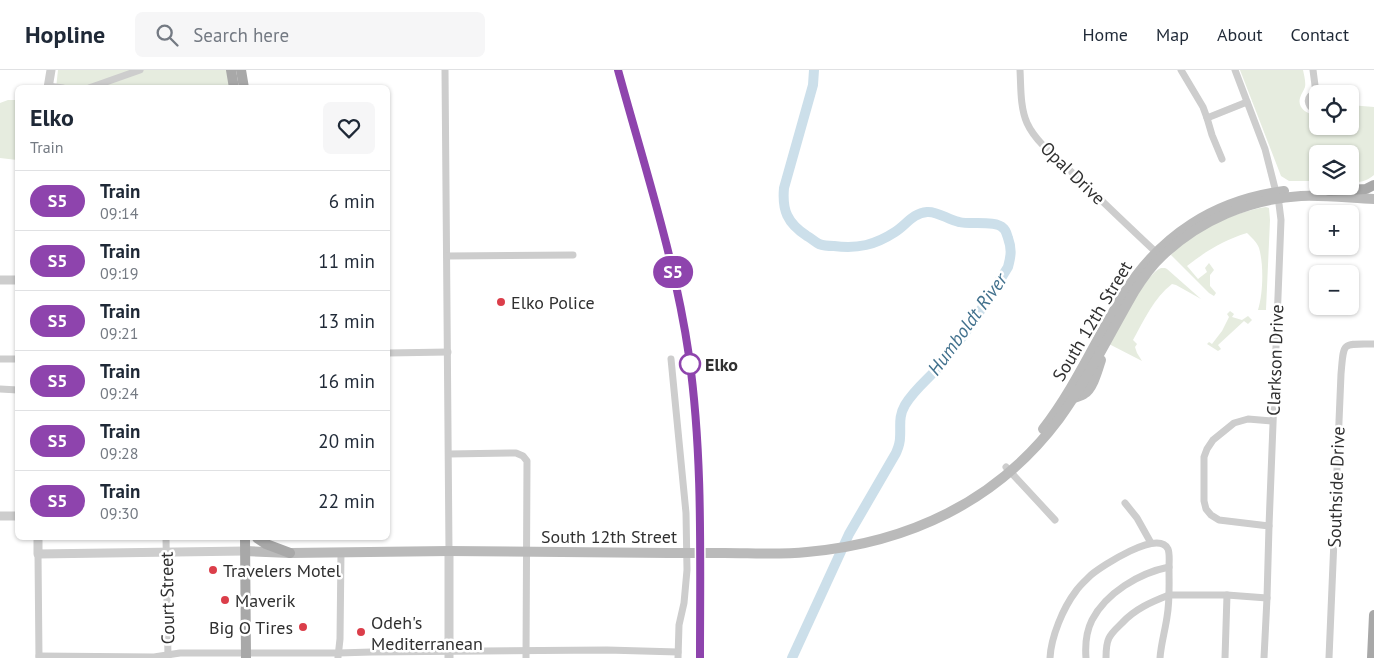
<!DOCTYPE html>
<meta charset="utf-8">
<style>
:root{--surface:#fff;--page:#f6f6f7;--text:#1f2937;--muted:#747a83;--line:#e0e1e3}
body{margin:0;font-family:"PT Sans",sans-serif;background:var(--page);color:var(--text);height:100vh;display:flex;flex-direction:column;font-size:19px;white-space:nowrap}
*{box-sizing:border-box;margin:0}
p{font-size:16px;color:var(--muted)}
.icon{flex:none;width:28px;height:28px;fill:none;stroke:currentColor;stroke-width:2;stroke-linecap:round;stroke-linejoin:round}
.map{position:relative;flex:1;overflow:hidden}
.drawer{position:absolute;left:15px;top:15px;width:375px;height:455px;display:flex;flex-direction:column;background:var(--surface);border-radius:8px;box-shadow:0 1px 4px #0004}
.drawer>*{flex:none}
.badge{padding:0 10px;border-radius:16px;font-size:18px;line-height:32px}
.tools{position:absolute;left:1309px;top:15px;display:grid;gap:10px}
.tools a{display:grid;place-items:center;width:50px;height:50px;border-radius:8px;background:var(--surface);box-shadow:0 1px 4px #0004;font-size:25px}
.map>.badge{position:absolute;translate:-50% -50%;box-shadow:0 0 0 2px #fff}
.round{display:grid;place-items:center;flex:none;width:52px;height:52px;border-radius:8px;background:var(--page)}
.summary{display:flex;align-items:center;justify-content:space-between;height:85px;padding:0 15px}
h1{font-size:24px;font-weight:800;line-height:38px}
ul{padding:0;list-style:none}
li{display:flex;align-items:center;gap:15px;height:60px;padding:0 15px;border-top:1px solid var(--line)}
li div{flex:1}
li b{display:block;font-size:19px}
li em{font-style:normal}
li .badge{min-width:55px;font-weight:700;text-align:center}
header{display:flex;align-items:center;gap:30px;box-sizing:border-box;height:70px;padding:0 25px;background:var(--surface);border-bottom:1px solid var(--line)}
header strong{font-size:24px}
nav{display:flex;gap:28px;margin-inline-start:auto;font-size:18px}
.search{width:350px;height:45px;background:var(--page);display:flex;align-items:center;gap:12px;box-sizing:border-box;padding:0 18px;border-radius:8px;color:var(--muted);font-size:19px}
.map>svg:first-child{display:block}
.green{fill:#e6ecdf}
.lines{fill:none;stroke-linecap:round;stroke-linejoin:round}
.river{stroke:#ccdfea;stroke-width:10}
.minor{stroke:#cdcdcd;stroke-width:7}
.tertiary{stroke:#cdcdcd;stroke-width:9}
.secondary{stroke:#bababa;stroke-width:10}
.primary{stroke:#a8a8a8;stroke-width:10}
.rail{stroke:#858585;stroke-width:2;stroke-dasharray:5 4;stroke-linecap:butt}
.secondary-bridge{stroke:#bababa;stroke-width:10}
.line-casing{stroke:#fff;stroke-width:11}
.line{stroke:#8e44ad;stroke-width:8}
.poi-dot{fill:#db3e4a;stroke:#fff;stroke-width:2}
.stop-dot{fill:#fff;stroke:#8e44ad;stroke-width:2.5}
.labels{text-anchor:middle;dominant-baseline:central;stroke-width:5;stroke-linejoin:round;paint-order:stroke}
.street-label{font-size:18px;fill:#303030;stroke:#fff}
.poi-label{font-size:18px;fill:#303030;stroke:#fff;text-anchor:start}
.stop-label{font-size:18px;font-weight:bold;fill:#303030;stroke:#fff;text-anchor:start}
.water-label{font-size:19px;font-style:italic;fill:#42718d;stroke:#fff}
</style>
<header>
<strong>Hopline</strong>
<div class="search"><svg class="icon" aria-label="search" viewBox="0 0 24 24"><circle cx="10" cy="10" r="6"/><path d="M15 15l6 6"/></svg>Search here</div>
<nav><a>Home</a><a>Map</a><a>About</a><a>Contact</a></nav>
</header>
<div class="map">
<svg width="1374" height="588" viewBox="0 0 1374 588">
<rect width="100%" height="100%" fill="#fff"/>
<g class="green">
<polygon points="58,0 228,0 230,18 56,18"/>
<path d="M 1240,0 L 1303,0 C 1304,5 1306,12 1305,17 C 1304,20 1301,24 1300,28 C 1297,38 1308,46 1317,44 L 1318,56 L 1350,56 L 1350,35 L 1374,37 L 1374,105 C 1366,112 1360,112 1350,112 L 1350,84 L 1318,84 L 1317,111 L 1289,111 L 1281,106 Z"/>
<polygon points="8,30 17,30 17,90 0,88 0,33"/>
<path d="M 1266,137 L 1269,138 L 1270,150 L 1266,240 L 1258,240 C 1263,224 1264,195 1259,178 C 1257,172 1251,167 1247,163 C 1224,170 1206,181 1187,196 L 1198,209 L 1207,202 L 1205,198 L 1209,193 L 1214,200 L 1210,205 L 1210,216 L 1216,223 L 1214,226 L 1209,223 L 1171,185 C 1193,161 1234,142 1266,137 Z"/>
<path d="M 1161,198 L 1165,198 L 1167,199 L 1201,229 L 1176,215 L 1172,214 C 1154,228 1144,250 1133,270 L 1137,274 L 1135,277 L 1137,283 L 1142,291 L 1109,274 C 1119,258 1146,203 1161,198 Z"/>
<polygon points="1230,241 1234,244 1232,247 1242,250 1248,246 1252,250 1248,254 1244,251 1218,275 1221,279 1218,281 1207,274 1209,272 1212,274 1222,261 1229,247 1227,244"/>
</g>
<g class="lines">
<path class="river" d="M 792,588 L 849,464 L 896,383 C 898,378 900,374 900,368 C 901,356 898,347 905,335 C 915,318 931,307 943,292 C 967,262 988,230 1008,197 C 1011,186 1012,179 1008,168 C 1007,165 1006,160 1003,158 C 996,150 970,155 959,152 C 948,150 938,141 927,142 C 913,143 906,155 895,162 C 875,175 858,179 834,176 C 830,176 824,176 819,174 C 815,172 811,168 807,166 C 787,153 782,140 784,118 L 813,15 L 814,0"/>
<g class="minor">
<polyline points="445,0 449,481"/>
<path d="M 1020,0 C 1021,17 1020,37 1027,53 C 1036,73 1060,91 1076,106 C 1103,132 1131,159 1159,185"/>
<polyline points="1181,0 1203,37 1207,48 1212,65 1222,89"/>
<polyline points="1235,0 1265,79 1279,134 1281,150 1269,456 1267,528 1264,588"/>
<polyline points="1313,0 1316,23"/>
<polyline points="48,16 63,18"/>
<polyline points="89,18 140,0"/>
<path d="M 1318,40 C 1308,39 1305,29 1313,24 L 1319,24"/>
<polyline points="1207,48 1247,32"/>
<polyline points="447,186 573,185"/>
<polyline points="388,283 448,282"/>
<polyline points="0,289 18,289"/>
<polyline points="671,289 686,443 687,500 684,533 679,555 678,588"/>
<polyline points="0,319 18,320"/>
<polyline points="449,384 516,383 523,386 527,391 526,588"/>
<polyline points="1006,397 1055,450"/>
<polyline points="1125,433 1137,448 1151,473"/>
<polyline points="1269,456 1219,450 1211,445 1206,439 1204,431 1204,387 1207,379 1213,370 1234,353 1248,349 1272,351"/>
<polyline points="166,468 168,588"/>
<polyline points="38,484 39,588"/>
<polyline points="39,586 154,587 180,583 338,583 372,582 607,580 678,582"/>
<polyline points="338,587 340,569 341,482"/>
<path d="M 1050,588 C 1051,567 1063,538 1076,521 C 1080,515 1086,510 1091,505 C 1102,496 1158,459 1168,479 C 1170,484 1169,492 1169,498 C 1169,514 1170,530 1167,547 C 1165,561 1161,574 1160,588"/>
<path d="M 1086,588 C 1085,575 1086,562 1092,550 C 1106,523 1139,503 1169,497"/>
<path d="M 1106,588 C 1106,582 1106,574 1109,568 C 1112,562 1117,558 1122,553 C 1135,539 1151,532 1169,525 L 1227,525 L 1267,528"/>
<polyline points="1225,588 1227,525"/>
<path d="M 1329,588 L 1341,304 C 1344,271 1341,274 1374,274"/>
</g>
<g class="tertiary">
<polyline points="48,18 51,0"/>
<polyline points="0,210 18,210"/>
<polyline points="0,446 18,446"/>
<polyline points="38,468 38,484 245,481"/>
<polyline points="449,481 449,588"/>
</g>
<g class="secondary">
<path d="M 1072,329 C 1076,327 1081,326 1084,324 C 1093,319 1098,299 1101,290"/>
<path d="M 1043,359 C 1075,318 1096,269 1123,225 C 1160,165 1215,130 1284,121"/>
<polyline points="245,481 290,483 449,481 669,483"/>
<path d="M 724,483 C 751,483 779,485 807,482 C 908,473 997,432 1059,349 C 1088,309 1109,265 1134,222 C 1142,209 1151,196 1162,186 C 1200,150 1249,129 1301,126 C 1325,125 1350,128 1374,129"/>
</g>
<g class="primary">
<polyline points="231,0 234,18"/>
<polyline points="241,0 244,18"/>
<polyline points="1329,121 1366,119 1374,115"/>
<polyline points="245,468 246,588"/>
<polyline points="257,468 266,474 290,483"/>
<polyline points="1372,588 1374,545"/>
</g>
<path class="rail" d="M 618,0 C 644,94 675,189 689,286 C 703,386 700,487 700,588"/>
<polyline class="secondary-bridge" points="669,483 724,483"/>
</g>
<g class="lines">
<defs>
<path id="line" d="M 618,0 C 644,95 675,189 689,286 C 703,386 700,487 700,588"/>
</defs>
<use href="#line" class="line-casing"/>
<use href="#line" class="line"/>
</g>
<g class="poi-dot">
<circle cx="501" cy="232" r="5"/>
<circle cx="213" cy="500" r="5"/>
<circle cx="225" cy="530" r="5"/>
<circle cx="303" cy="557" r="5"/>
<circle cx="361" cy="562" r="5"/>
</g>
<circle class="stop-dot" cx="690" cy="294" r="10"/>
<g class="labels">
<g class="street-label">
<text transform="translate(1073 103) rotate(44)">Opal Drive</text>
<text transform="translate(1092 251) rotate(-59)">South 12th Street</text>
<text transform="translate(1275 290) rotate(-88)">Clarkson Drive</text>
<text transform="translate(1336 417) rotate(-88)">Southside Drive</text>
<text x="609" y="466">South 12th Street</text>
<text transform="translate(167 528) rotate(-91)">Court Street</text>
</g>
<g class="poi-label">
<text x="511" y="232">Elko Police</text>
<text x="223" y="500">Travelers Motel</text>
<text x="235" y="530">Maverik</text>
<text x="371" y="552">Odeh's<tspan x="371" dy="21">Mediterranean</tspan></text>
<text x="293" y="557" text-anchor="end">Big O Tires</text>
</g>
<g class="stop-label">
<text x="705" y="294">Elko</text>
</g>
<g class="water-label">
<text transform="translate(967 254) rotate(-54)">Humboldt River</text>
</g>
</g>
</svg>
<div class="tools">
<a><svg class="icon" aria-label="locate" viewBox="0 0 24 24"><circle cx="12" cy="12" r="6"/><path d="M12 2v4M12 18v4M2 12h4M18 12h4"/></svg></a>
<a><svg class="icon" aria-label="layers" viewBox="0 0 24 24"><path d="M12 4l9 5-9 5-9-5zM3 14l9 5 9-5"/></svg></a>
<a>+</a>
<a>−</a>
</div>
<b class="badge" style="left:673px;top:202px;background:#8e44ad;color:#fff">S5</b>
<section class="drawer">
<div class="summary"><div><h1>Elko</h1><p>Train</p></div><a class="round"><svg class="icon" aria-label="heart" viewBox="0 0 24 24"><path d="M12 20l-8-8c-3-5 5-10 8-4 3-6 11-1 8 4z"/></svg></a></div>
<ul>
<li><span class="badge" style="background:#8e44ad;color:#fff">S5</span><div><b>Train</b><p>09:14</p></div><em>6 min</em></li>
<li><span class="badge" style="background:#8e44ad;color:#fff">S5</span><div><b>Train</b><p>09:19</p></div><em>11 min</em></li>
<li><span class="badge" style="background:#8e44ad;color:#fff">S5</span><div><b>Train</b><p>09:21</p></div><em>13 min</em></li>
<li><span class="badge" style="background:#8e44ad;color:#fff">S5</span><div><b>Train</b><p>09:24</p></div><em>16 min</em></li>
<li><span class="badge" style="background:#8e44ad;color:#fff">S5</span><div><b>Train</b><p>09:28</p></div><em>20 min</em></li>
<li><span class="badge" style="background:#8e44ad;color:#fff">S5</span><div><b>Train</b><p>09:30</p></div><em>22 min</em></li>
</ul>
</section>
</div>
